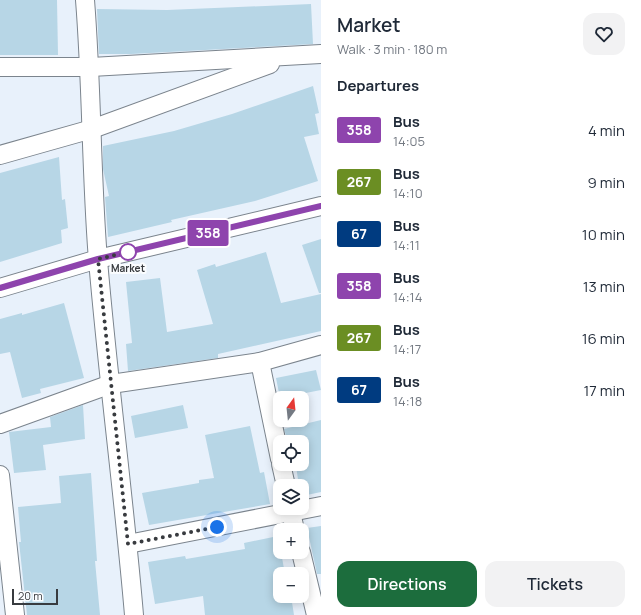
<!DOCTYPE html>
<meta charset="utf-8">
<style>
:root{--surface:#fff;--page:#f2f2f3;--text:#1f2937;--muted:#747a83;--accent:#1c6d3d}
body{margin:0;font-family:Manrope,sans-serif;background:var(--page);color:var(--text);height:100vh;display:flex;flex-direction:column;font-size:15px;white-space:nowrap}
*{box-sizing:border-box;margin:0}
p{font-size:13px;color:var(--muted)}
.icon{flex:none;width:22px;height:22px;fill:none;stroke:currentColor;stroke-width:2;stroke-linecap:round;stroke-linejoin:round}
.map{position:relative;flex:1;overflow:hidden}
.details{display:flex;flex-direction:column;background:var(--surface);width:320px}
.details>*{flex:none}
.badge{padding:0 8px;border-radius:3px;font-size:14px;line-height:26px}
.needle{width:26px;rotate:15deg}
.controls{position:absolute;left:273px;top:391px;display:grid;gap:8px}
.controls a{display:grid;place-items:center;width:36px;height:36px;border-radius:8px;background:var(--surface);box-shadow:0 2px 10px #0003;font-size:20px}
.scale{position:absolute;left:12px;bottom:10px;width:46px;box-sizing:border-box;padding-left:4px;border:2px solid #383b3f;border-top:0;font-size:11px;line-height:14px;white-space:nowrap;color:#383b3f;-webkit-text-stroke:3px #fbfdff;paint-order:stroke}
.you{position:absolute;width:20px;height:20px;margin:-10px;border:3px solid #fff;border-radius:50%;background:#1a73e8;box-shadow:0 0 0 6px #1a73e833}
.map>.badge{position:absolute;translate:-50% -50%;box-shadow:0 0 0 2px #fff}
h2{padding:0 16px;font-size:15px;line-height:36px}
.round{display:grid;place-items:center;flex:none;width:42px;height:42px;border-radius:12px;background:var(--page)}
.headline{display:flex;align-items:center;justify-content:space-between;height:68px;padding:0 16px}
h1{font-size:19px;font-weight:600;line-height:30px}
.button{display:flex;gap:8px;margin-top:auto;padding:8px 16px}
.button a{flex:1;height:46px;border-radius:12px;background:var(--accent);color:#fff;font-size:16px;font-weight:600;line-height:46px;text-align:center}
.button a+a{background:var(--page);color:var(--text)}
ul{padding:0;list-style:none}
li{display:flex;align-items:center;gap:12px;height:52px;padding:0 16px}
li div{flex:1}
li b{display:block;font-size:15px}
li em{font-style:normal}
li .badge{min-width:44px;font-weight:700;text-align:center}
main{display:flex;flex:1;min-height:0}
.map>svg:first-child{display:block}
.building{fill:#b7d6e6}
.lines{fill:none;stroke-linecap:round;stroke-linejoin:round}
.minor-casing{stroke:#7b848d;stroke-width:20}
.minor{stroke:#fff;stroke-width:18}
.line-casing{stroke:#fff;stroke-width:9}
.line{stroke:#8e44ad;stroke-width:6}
.walk{stroke:#383b3f;stroke-width:4;stroke-dasharray:0 7.2}
.stop-dot{fill:#fff;stroke:#8e44ad;stroke-width:2}
.labels{text-anchor:middle;dominant-baseline:central;stroke-width:4;stroke-linejoin:round;paint-order:stroke}
.stop-label{font-size:10px;font-weight:bold;fill:#383b3f;stroke:#fbfdff}
</style>
<main>
<div class="map">
<svg width="321" height="615" viewBox="0 0 321 615">
<rect width="100%" height="100%" fill="#e8f1fb"/>
<g class="building">
<polygon points="0,0 57,0 58,55 0,55"/>
<polygon points="311,4 313,44 131,54 99,54 97,9 167,10"/>
<polygon points="313,86 319,113 315,114 319,134 304,137 318,181 255,201 171,220 172,222 108,237 105,197 109,196 103,169 103,146 174,131 232,114"/>
<polygon points="59,157 62,200 65,199 68,228 61,230 62,243 0,262 0,173"/>
<polygon points="321,239 321,293 319,293 302,245"/>
<polygon points="266,252 281,303 321,294 321,331 218,354 218,358 128,371 126,344 132,343 126,282 160,278 167,332 213,324 197,270 215,264 216,267"/>
<polygon points="64,303 84,378 40,389 41,393 22,398 10,352 0,354 0,319 22,313 22,315"/>
<polygon points="316,370 321,390 280,398 276,378"/>
<polygon points="83,405 85,439 43,445 46,470 14,473 9,432 51,427 50,417"/>
<polygon points="183,405 188,428 135,438 131,416"/>
<polygon points="321,420 321,492 302,496 302,486 299,486 296,466 294,466 293,464 302,464 302,442 288,442 284,429"/>
<polygon points="250,426 260,473 264,472 270,504 149,525 142,493 199,483 199,480 214,478 205,435"/>
<polygon points="91,473 97,561 95,561 100,615 27,615 19,542 21,542 18,507 61,503 59,476"/>
<polygon points="321,526 321,574 317,574 307,528"/>
<polygon points="278,536 285,574 280,574 280,596 291,596 294,615 205,615 203,596 155,604 148,562 185,556 186,559 245,549 244,543"/>
</g>
<g class="lines">
<defs>
<g id="minor">
<path d="M 85,0 C 92,87 91,174 98,260 C 108,379 124,497 134,615"/>
<polyline points="0,67 91,67 321,54"/>
<polyline points="0,155 92,129 270,64"/>
<polyline points="0,288 98,259 321,206"/>
<polyline points="260,362 280,459"/>
<polyline points="0,424 111,384 260,362 321,345"/>
<polyline points="281,464 286,486"/>
<polyline points="0,475 15,615"/>
<polyline points="290,508 295,530"/>
<polyline points="128,544 321,506"/>
<polyline points="301,552 316,615"/>
</g>
</defs>
<use href="#minor" class="minor-casing"/>
<use href="#minor" class="minor"/>
</g>
<g class="lines">
<defs>
<polyline id="line" points="0,288 98,259 321,206"/>
</defs>
<use href="#line" class="line-casing"/>
<use href="#line" class="line"/>
<polyline class="walk" points="128,252 98,259 128,544 217,527"/>
</g>
<circle class="stop-dot" cx="128" cy="252" r="8"/>
<g class="labels">
<g class="stop-label">
<text x="128" y="268">Market</text>
</g>
</g>
</svg>
<div class="controls">
<a><svg class="needle" viewBox="-14 -14 28 28"><path d="M0-13l5 13h-10z" fill="#e53935"/><path d="M0 13l5-13h-10z" fill="#747a83"/></svg></a>
<a><svg class="icon" aria-label="locate" viewBox="0 0 24 24"><circle cx="12" cy="12" r="6"/><path d="M12 2v4M12 18v4M2 12h4M18 12h4"/></svg></a>
<a><svg class="icon" aria-label="layers" viewBox="0 0 24 24"><path d="M12 4l9 5-9 5-9-5zM3 14l9 5 9-5"/></svg></a>
<a>+</a>
<a>−</a>
</div>
<div class="scale">20 m</div>
<div class="you" style="left:217px;top:527px"></div>
<b class="badge" style="left:208px;top:233px;background:#8e44ad;color:#fff">358</b>
</div>
<section class="details">
<div class="headline"><div><h1>Market</h1><p>Walk · 3 min · 180 m</p></div><a class="round"><svg class="icon" aria-label="heart" viewBox="0 0 24 24"><path d="M12 20l-8-8c-3-5 5-10 8-4 3-6 11-1 8 4z"/></svg></a></div>
<h2>Departures</h2>
<ul>
<li><span class="badge" style="background:#8e44ad;color:#fff">358</span><div><b>Bus</b><p>14:05</p></div><em>4 min</em></li>
<li><span class="badge" style="background:#6b8e23;color:#fff">267</span><div><b>Bus</b><p>14:10</p></div><em>9 min</em></li>
<li><span class="badge" style="background:#003b80;color:#fff">67</span><div><b>Bus</b><p>14:11</p></div><em>10 min</em></li>
<li><span class="badge" style="background:#8e44ad;color:#fff">358</span><div><b>Bus</b><p>14:14</p></div><em>13 min</em></li>
<li><span class="badge" style="background:#6b8e23;color:#fff">267</span><div><b>Bus</b><p>14:17</p></div><em>16 min</em></li>
<li><span class="badge" style="background:#003b80;color:#fff">67</span><div><b>Bus</b><p>14:18</p></div><em>17 min</em></li>
</ul>
<div class="button"><a>Directions</a><a>Tickets</a></div>
</section>
</main>
